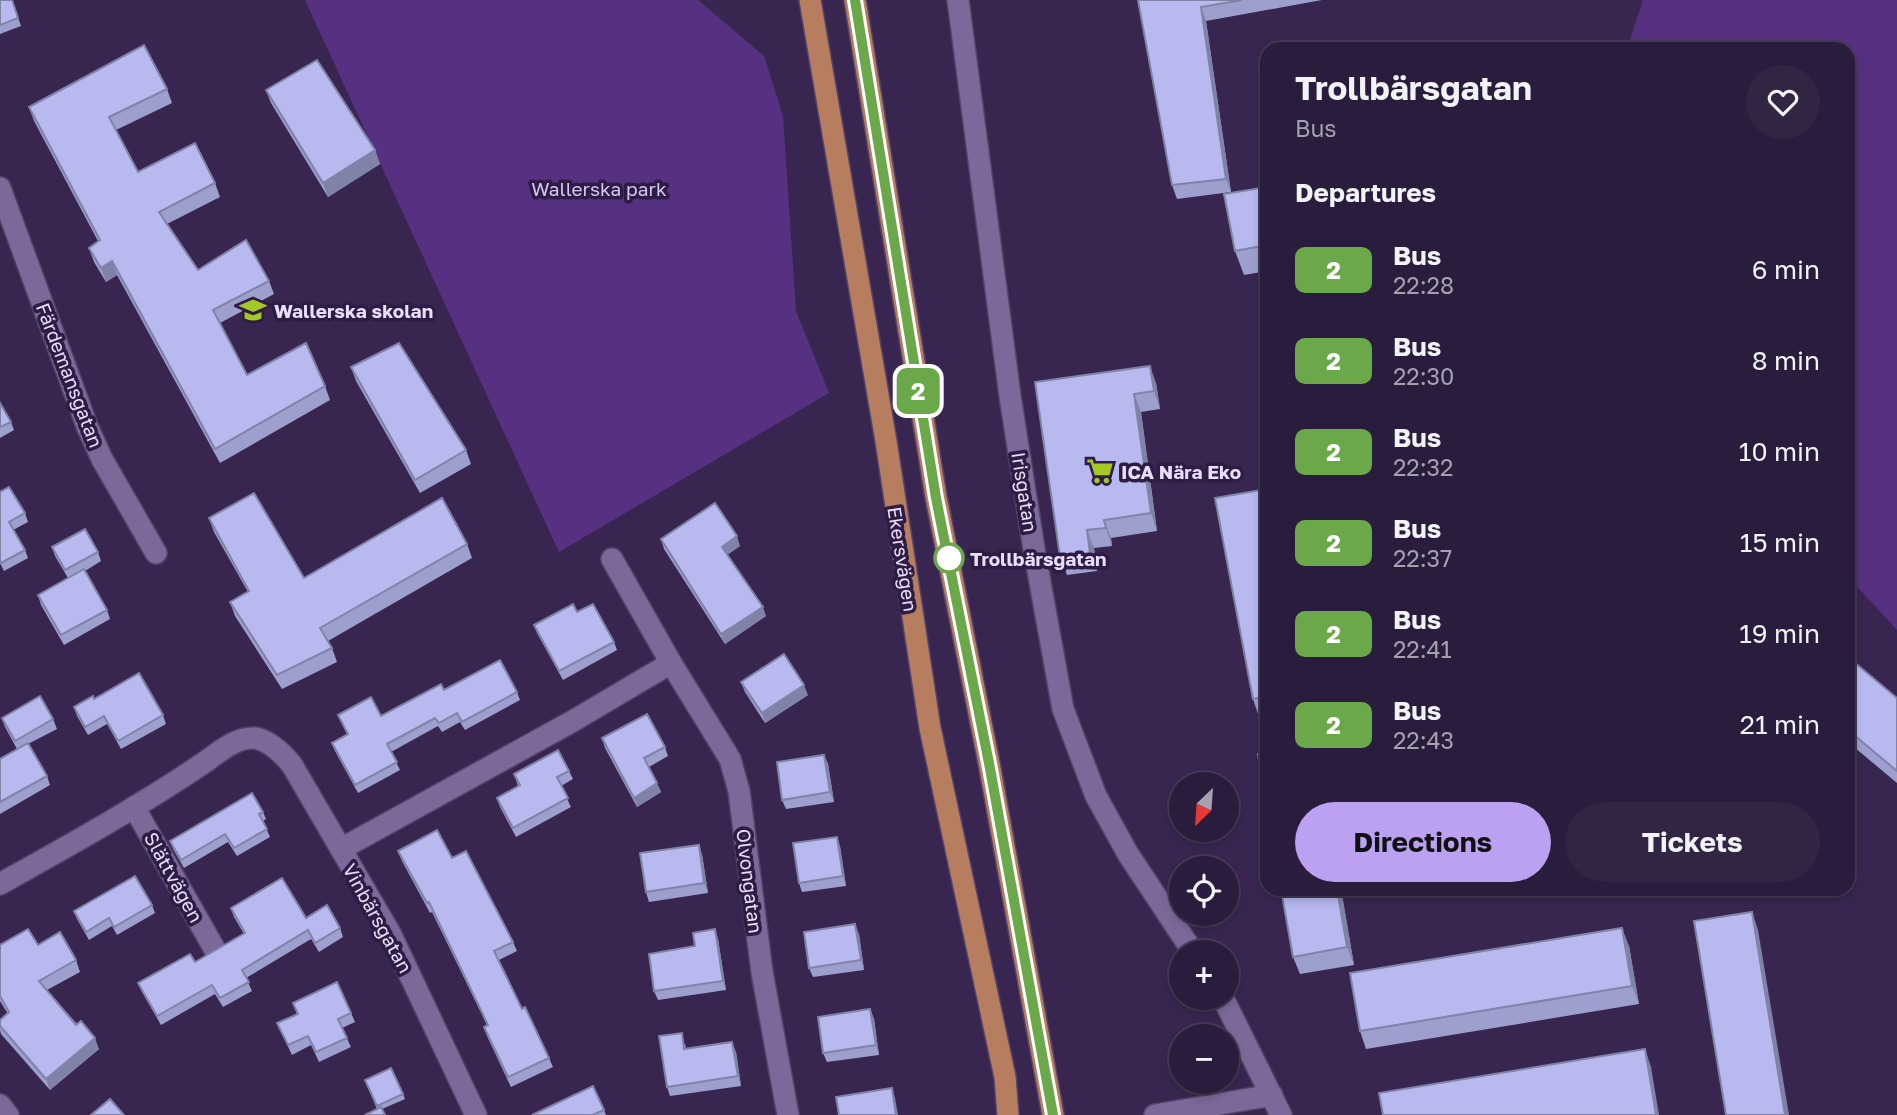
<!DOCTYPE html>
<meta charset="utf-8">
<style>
:root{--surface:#2a1c3c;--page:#322543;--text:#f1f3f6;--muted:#a5a1af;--line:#463a56;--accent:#bca0f2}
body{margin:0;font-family:"Golos Text",sans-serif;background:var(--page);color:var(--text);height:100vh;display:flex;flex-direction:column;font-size:26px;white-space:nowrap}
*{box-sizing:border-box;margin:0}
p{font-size:23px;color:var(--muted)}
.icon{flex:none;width:38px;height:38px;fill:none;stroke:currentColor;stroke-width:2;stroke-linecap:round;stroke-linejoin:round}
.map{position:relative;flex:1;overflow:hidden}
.drawer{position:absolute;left:1260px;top:42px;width:595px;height:854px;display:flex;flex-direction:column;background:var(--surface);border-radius:21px;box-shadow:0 4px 10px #0003,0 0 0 2px var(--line)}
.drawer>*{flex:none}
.badge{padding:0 14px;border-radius:10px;font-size:24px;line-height:46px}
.needle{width:46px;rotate:205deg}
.fabs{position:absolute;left:1169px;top:772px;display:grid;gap:14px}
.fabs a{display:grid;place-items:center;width:70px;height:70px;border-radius:50%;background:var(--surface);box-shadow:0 4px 10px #0003,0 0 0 2px var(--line);font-size:35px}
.map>.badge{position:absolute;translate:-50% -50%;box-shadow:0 0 0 4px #fff}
h2{padding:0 35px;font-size:26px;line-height:63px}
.round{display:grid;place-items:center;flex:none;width:74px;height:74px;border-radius:37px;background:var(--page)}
.headline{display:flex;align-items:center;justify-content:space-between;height:119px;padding:0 35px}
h1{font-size:33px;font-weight:700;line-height:52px}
.cta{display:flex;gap:14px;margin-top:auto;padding:14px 35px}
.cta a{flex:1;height:80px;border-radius:42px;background:var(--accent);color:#111;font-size:28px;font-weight:700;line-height:80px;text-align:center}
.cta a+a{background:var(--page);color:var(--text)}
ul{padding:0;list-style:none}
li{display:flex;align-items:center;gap:21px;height:91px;padding:0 35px}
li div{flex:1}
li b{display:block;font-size:26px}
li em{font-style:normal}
li .badge{min-width:77px;font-weight:700;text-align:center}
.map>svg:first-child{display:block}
.green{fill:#563181}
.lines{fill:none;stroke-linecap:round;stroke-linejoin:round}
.minor-casing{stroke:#544368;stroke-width:24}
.major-casing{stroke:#544368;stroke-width:24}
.minor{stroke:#7d6999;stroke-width:21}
.major{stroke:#b67d5e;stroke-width:21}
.wall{fill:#9d9fce}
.shaded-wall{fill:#8082a7}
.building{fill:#b7b9ef;stroke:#8082a7;stroke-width:2}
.line-casing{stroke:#fff;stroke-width:16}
.line{stroke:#6ba849;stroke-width:10}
.stop-dot{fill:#fff;stroke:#6ba849;stroke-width:3.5}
.labels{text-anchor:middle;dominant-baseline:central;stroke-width:7;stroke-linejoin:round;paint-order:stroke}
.park-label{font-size:19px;fill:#d8c5f6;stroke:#2e1c45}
.poi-label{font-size:19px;font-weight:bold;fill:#e8def9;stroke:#2e1c45;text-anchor:start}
.street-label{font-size:19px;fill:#e8def9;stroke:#2e1c45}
.stop-label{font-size:19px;font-weight:bold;fill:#e8def9;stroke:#2e1c45;text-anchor:start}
</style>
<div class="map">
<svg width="1897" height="1115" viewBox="0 0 1897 1115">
<rect width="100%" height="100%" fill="#382650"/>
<g class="green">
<polygon points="305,0 698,0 764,56 773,84 783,116 796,311 829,393 559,552"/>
<polygon points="1643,0 1897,0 1897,630 1848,577 1848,49 1627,49"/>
</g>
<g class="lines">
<defs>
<g id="minor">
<polyline points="958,0 1010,396 1034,549 1063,709 1096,796 1128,854 1193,952"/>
<polyline points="0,188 87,426 102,459 156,553"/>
<polyline points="612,559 671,663 730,759 739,791 762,972 788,1115"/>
<polyline points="134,807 214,948"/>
<polyline points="341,849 573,721 671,663"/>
<path d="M 0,884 C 68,846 137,808 202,764 C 217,754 235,737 254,738 C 270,740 283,754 292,765 L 390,933 L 476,1115"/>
<polyline points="1223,998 1281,1115"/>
<polyline points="0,1105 8,1115"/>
<polyline points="1155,1115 1272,1095"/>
</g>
<g id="major">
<polyline points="810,0 886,441 930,728 1005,1077 1008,1115"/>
<polyline points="855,0 936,497 989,763 1053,1115"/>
</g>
</defs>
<use href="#minor" class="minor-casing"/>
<use href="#major" class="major-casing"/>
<use href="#minor" class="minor"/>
<use href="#major" class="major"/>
</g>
<g class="wall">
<polygon points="0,0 12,0 21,26 0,34"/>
<polygon points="1138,0 1322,0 1206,21 1231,192 1177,199 1172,185"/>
<polygon points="167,89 172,103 116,130 138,172 215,183 220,197 167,224 198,270 269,281 274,294 220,323 247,375 325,386 330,400 220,463 117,275 106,282 94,262 89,248 98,241 34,121 29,107"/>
<polygon points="266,90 375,150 380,164 328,197 271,103"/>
<polygon points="1267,187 1267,271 1244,275 1235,251"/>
<polygon points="351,367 466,450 471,464 420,493 356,381"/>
<polygon points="1035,382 1156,383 1160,409 1141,412 1157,531 1111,538 1112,546 1094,548 1097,571 1067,575 1060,557"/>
<polygon points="0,403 11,422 14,430 0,438"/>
<polygon points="1267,489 1267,715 1259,717 1253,699"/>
<polygon points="0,492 25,513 28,522 13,530 25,550 28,558 4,571 0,563"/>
<polygon points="209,518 304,578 467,544 472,558 328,641 332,648 337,662 282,689 235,616 230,602 248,592 214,532"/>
<polygon points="661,539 740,546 727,555 766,616 725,644 664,549"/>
<polygon points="52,547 98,552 101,561 85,571 107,610 110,619 64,645 41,605 38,595 68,578 55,556"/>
<polygon points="577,612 614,642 617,650 563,680 537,633 534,625"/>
<polygon points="1848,657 1897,698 1897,783 1848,742"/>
<polygon points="741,682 808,695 765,723 745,692"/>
<polygon points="444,690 517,692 520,700 465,730 460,722 442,732 438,726 391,752 400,770 358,793 335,751 332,743 347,734 338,715 381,716"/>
<polygon points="94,699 163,715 166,724 121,749 107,724 88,735 77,716 74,707"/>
<polygon points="2,718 53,719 57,729 28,744 47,776 50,785 0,814 0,759 17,749 5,727"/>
<polygon points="602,738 665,747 668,756 649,767 661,792 637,807 605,748"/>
<polygon points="824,755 828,764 834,802 786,809 782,800"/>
<polygon points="569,771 573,779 561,786 571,807 516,837 500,807 497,798 518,786 514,774"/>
<polygon points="263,812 266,819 263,821 270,837 237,856 228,842 184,868 173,849 170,841"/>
<polygon points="840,846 846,886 802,892 799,883"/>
<polygon points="398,851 452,858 513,942 517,951 499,960 522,1009 549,1058 553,1067 511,1087 487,1036 484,1027 487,1025 432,912 430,913 402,861"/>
<polygon points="702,854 708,893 649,902 646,892"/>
<polygon points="1281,889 1341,889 1354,965 1300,974 1293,957"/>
<polygon points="152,905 155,913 117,935 112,926 89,940 77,919 74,911"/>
<polygon points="231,908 306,918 340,928 343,937 319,952 311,939 246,978 252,991 223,1007 215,994 161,1025 142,992 138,983 195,962 244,934 234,917"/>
<polygon points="859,934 864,970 813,977 809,968"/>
<polygon points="718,939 726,990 658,1000 654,991 695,946"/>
<polygon points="0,945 38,945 76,960 80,972 47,990 99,1049 50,1090 1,1034 0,1030 0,1020 8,1014 0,1001"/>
<polygon points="1629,946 1639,1004 1366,1049 1360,1031"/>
<polygon points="293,1003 351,1013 355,1022 342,1028 351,1047 319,1062 311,1045 292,1055 277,1023 297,1014"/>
<polygon points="870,1009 874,1019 879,1055 827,1062 823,1053"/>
<polygon points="685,1043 686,1049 736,1052 741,1086 670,1096 667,1087"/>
<polygon points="365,1080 403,1094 405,1099 382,1109 377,1109"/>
<polygon points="604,1110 606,1115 532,1115"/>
</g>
<g class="shaded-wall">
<polygon points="1201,7 1206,21 1231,192 1226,179"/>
<polygon points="375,150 380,164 328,197 323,183"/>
<polygon points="112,261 117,275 106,282 101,268"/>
<polygon points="1150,366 1156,383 1160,409 1154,391"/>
<polygon points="1134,394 1141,412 1157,531 1151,513"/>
<polygon points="1104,520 1111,538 1112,546 1106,528"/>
<polygon points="1087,530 1094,548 1097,571 1090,553"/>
<polygon points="737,536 740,546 725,556 722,547"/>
<polygon points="763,607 766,616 725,644 721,634"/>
<polygon points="804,685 808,695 765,723 762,713"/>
<polygon points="824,755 828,764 834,802 830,792"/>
<polygon points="657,783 661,792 637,807 634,798"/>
<polygon points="837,837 840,846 846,886 843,876"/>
<polygon points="699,845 702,854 708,893 704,883"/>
<polygon points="1337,889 1341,889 1354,965 1347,947"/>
<polygon points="1752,912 1758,930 1789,1115 1785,1115"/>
<polygon points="855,924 859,934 864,970 861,960"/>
<polygon points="1622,928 1629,946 1639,1004 1632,986"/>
<polygon points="715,929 718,939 726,990 723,981"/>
<polygon points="870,1009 874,1019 879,1055 876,1045"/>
<polygon points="95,1038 99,1049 50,1090 46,1079"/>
<polygon points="732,1042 736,1052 741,1086 738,1076"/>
<polygon points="1645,1049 1651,1067 1659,1115 1656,1115"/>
<polygon points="892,1088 895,1098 898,1115 896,1115"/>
</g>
<g class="building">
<polygon points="0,0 12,0 18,18 0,25"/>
<polygon points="1138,0 1242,0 1201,7 1226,179 1172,185"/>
<polygon points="144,45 167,89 109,117 138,172 195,143 215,183 159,212 198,270 246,240 269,281 213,310 247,375 306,343 325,386 215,449 112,261 101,268 89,248 100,240 29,107"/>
<polygon points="317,60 375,150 323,183 266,90"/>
<polygon points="1267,187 1267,245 1235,251 1224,194"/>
<polygon points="399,343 466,450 415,480 351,367"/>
<polygon points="1150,366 1154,391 1134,394 1151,513 1104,520 1106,528 1087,530 1090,553 1060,557 1035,382"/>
<polygon points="0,403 11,422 0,427"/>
<polygon points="1267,457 1267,483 1264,458"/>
<polygon points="9,487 25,513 9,522 25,550 1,563 0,560 0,492"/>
<polygon points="1267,489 1267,696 1253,699 1215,498"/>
<polygon points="254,493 304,578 442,498 467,544 320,628 332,648 277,675 230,602 249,591 209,518"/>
<polygon points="715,503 737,536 722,547 763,607 721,634 661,539"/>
<polygon points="85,529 98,552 65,570 52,547"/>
<polygon points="84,569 107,610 61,635 38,595"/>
<polygon points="573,604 577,612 593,604 614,642 559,671 534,625"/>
<polygon points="784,654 804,685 762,713 741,682"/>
<polygon points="1848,657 1897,698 1897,771 1848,730"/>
<polygon points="500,660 517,692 462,722 457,713 439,723 435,718 387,744 397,762 355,785 332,743 348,734 338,715 371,697 381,716 441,684 444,690"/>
<polygon points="139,673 163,715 118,741 104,716 85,727 74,707 93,696 94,699"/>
<polygon points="40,696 53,719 15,741 2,718"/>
<polygon points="647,714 665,747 644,758 657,783 634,798 602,738"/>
<polygon points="28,743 47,776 0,802 0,759"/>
<polygon points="558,750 569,771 557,777 568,798 513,828 497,798 520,785 514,774"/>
<polygon points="1267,752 1267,806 1258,754"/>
<polygon points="824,755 830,792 782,800 777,762"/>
<polygon points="252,793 263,812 259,814 267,829 234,848 225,834 181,860 170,841"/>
<polygon points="437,830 452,858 466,851 513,942 494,951 522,1009 525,1007 549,1058 508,1077 484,1027 488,1025 429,902 427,903 398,851"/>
<polygon points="837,837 843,876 799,883 793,843"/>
<polygon points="699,845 704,883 646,892 640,853"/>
<polygon points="135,876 152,905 114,927 109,918 86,932 74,911"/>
<polygon points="282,878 306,918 327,905 340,928 315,943 308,930 242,970 249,982 220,998 212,985 157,1016 138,983 190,954 195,962 245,933 231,908"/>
<polygon points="1281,889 1337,889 1347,947 1293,957"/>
<polygon points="1752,912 1785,1115 1726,1115 1694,921"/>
<polygon points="855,924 861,960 809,968 804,932"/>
<polygon points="1622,928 1632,986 1360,1031 1350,973"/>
<polygon points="28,929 38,945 60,932 76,960 39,981 76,1025 81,1021 95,1038 46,1079 0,1026 0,1020 9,1012 0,996 0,945"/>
<polygon points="715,929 723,981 654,991 649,954 695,946 693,933"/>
<polygon points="337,982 351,1013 338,1019 347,1038 316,1052 308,1036 288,1045 277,1023 298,1014 293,1003"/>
<polygon points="870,1009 876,1045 823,1053 818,1017"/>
<polygon points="682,1033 684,1049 732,1042 738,1076 667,1087 659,1036"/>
<polygon points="1645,1049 1656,1115 1383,1115 1379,1093"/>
<polygon points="391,1068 403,1094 377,1106 365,1080"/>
<polygon points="593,1086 604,1110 592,1115 532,1115"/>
<polygon points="892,1088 896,1115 839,1115 836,1097"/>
<polygon points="110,1099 124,1115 91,1115"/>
<polygon points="381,1107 385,1115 365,1115"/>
</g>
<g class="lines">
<defs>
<polyline id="line" points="855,0 936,498 989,763 1053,1115"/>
</defs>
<use href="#line" class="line-casing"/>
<use href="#line" class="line"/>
</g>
<defs>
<symbol id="school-bare" viewBox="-9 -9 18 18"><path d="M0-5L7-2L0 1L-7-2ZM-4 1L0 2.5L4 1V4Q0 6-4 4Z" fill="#a4c825" stroke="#2e1c45" stroke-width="2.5" paint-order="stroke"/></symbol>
<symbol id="supermarket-bare" viewBox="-9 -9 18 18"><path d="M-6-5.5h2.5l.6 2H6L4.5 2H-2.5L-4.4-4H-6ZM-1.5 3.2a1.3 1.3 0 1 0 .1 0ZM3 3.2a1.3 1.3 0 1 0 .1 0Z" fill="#a4c825" stroke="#2e1c45" stroke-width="2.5" paint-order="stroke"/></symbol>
</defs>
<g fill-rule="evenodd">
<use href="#school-bare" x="234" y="291" width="38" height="38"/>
<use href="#supermarket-bare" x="1081" y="452" width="38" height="38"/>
</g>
<circle class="stop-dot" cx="949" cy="558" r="14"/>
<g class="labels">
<g class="park-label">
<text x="599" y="188">Wallerska park</text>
</g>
<g class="poi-label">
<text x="274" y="310">Wallerska skolan</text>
<text x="1121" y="471">ICA Nära Eko</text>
</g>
<g class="street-label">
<text transform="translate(70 375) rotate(69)">Färdemansgatan</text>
<text transform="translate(1025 492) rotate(81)">Irisgatan</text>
<text transform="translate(903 559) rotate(81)">Ekersvägen</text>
<text transform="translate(174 877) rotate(61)">Slättvägen</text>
<text transform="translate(750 881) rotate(83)">Olvongatan</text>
<text transform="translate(378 918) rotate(61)">Vinbärsgatan</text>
</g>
<g class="stop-label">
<text x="970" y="558">Trollbärsgatan</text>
</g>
</g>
</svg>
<div class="fabs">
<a><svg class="needle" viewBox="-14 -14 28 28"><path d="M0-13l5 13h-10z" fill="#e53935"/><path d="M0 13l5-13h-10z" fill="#a5a1af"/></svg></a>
<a><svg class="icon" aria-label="locate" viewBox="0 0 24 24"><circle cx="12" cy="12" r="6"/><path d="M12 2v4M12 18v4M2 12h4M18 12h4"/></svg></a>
<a>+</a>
<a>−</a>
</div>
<b class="badge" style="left:918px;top:391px;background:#6ba849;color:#fff">2</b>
<section class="drawer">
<div class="headline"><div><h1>Trollbärsgatan</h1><p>Bus</p></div><a class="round"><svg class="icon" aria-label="heart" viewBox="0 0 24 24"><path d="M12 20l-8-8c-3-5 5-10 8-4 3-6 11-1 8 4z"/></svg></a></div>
<h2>Departures</h2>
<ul>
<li><span class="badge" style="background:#6ba849;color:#fff">2</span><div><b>Bus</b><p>22:28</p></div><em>6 min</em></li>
<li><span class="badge" style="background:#6ba849;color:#fff">2</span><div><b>Bus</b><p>22:30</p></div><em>8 min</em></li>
<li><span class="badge" style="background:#6ba849;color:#fff">2</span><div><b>Bus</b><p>22:32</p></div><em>10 min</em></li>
<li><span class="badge" style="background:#6ba849;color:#fff">2</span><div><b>Bus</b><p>22:37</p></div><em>15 min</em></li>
<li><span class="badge" style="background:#6ba849;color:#fff">2</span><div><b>Bus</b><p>22:41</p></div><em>19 min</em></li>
<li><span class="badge" style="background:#6ba849;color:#fff">2</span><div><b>Bus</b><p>22:43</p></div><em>21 min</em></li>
</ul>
<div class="cta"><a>Directions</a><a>Tickets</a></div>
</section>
</div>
